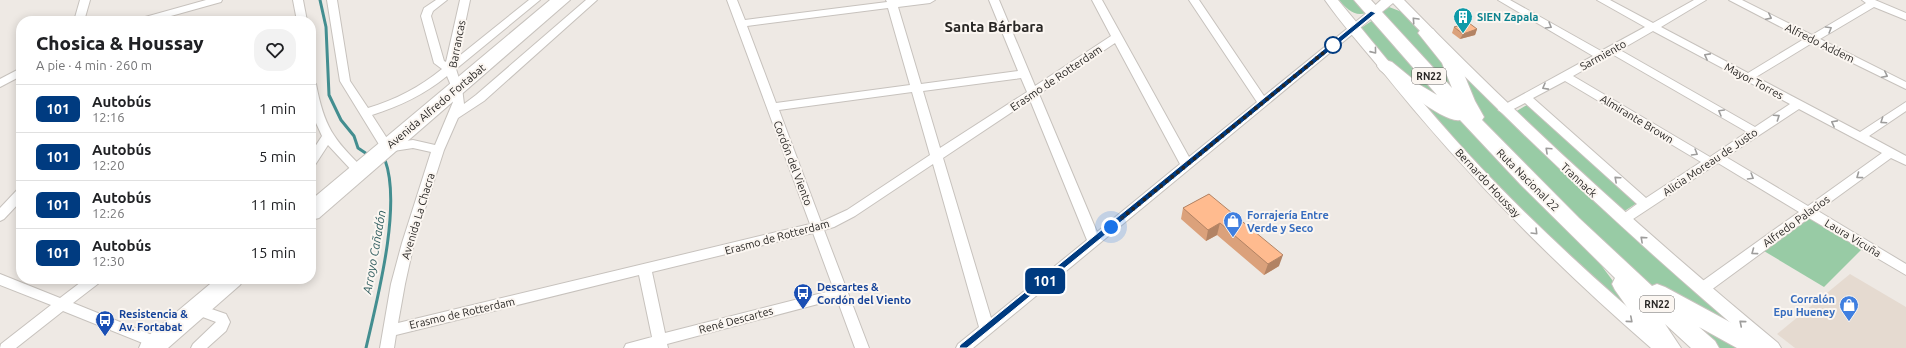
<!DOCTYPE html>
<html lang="es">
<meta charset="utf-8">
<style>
:root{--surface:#fff;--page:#f2f2f2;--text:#202124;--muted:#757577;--line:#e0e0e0}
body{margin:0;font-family:Ubuntu,sans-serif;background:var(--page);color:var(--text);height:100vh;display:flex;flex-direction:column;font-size:15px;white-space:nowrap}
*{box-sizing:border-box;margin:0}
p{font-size:13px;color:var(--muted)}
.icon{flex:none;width:22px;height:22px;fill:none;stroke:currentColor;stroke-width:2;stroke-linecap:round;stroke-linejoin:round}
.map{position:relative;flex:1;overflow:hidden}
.side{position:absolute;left:16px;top:16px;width:300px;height:268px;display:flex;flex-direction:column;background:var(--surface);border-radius:16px;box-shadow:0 2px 10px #0003}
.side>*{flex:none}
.badge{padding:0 8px;border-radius:6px;font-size:14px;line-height:26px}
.you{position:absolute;width:20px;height:20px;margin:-10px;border:3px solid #fff;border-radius:50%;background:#1a73e8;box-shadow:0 0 0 6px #1a73e833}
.map>.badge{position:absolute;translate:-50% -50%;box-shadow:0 0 0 2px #fff}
.round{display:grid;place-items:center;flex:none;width:42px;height:42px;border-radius:16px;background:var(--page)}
.head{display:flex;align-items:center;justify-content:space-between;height:68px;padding:0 20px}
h1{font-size:19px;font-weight:800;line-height:30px}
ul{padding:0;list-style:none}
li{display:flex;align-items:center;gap:12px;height:48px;padding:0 20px;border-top:1px solid var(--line)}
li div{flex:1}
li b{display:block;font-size:15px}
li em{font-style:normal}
li .badge{min-width:44px;font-weight:700;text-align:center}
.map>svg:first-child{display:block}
.built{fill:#e5dad0}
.green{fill:#98cba5}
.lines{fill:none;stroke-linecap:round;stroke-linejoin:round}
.stream{stroke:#438e90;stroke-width:3}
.minor-casing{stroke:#c7c2bd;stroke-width:2}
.tertiary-casing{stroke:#c7c2bd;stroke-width:2}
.primary-casing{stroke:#c7c2bd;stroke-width:2}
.trunk-casing{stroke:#c7c2bd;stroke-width:2}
.minor{fill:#fff;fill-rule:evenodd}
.tertiary{fill:#fff;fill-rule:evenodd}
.primary{fill:#fff;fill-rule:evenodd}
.trunk{fill:#fff;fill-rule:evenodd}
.wall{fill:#dba17b}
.shaded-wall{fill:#b28364}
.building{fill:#ffbb8f;stroke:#b28364}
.oneway{stroke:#9e9d9c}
.line{fill:#003b80;stroke:#fff}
.walk{stroke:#282624;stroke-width:4;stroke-dasharray:0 7.2}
.stop-dot{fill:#fff;stroke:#003b80;stroke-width:2}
.labels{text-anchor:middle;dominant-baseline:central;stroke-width:4;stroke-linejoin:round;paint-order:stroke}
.shield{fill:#fbf6f1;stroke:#676462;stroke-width:1}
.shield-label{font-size:10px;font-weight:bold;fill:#282624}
.culture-label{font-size:11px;font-weight:bold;fill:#0d838f;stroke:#fbf6f1;text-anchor:start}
.street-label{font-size:11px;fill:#282624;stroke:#fbf6f1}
.shop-label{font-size:11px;font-weight:bold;fill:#366cbe;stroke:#fbf6f1;text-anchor:start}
.transit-label{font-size:11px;font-weight:bold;fill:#164399;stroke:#fbf6f1;text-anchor:start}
.water-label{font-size:12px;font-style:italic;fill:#2d5b5d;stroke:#fbf6f1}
.district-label{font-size:15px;font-weight:bold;fill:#282624;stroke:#fbf6f1}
</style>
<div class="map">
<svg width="1906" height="348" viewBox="0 0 1906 348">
<rect width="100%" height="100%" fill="#eee9e4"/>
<polygon class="built" points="1850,274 1906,307 1906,348 1795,348 1777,334"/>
<g class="green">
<path d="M 1339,0 L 1357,0 L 1366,13 C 1354,17 1346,8 1339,0 Z"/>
<polygon points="1389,7 1402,12 1437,50 1469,114 1381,13"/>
<polygon points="1373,20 1460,115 1397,72 1361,28"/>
<polygon points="1455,65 1766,348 1669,296 1636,275 1504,148 1477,114"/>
<polygon points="1411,91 1465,124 1598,261 1651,332 1582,270 1477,164"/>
<polygon points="1527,105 1637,203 1623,212 1515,112"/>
<polygon points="1812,216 1863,248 1824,287 1764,251"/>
<polygon points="1669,303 1750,348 1714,348"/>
</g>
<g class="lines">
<g class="stream">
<polyline points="320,0 326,27 329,95 341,120 354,136 358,148 367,154"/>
<path d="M 366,348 C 377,300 402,206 385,160"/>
</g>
<defs>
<g id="minor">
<polygon points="80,0 90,0 84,21 74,21"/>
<polygon points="206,0 222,0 221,2 153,21 137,21 138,19"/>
<polygon points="293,0 303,0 307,21 297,21"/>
<path d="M 327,0 L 337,0 L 350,81 L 368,108 C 395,100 420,87 442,69 L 434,63 L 421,16 L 424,8 L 436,0 L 447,0 L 433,11 L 431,16 L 444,61 L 446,62 L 460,0 L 470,0 L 458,57 L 529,0 L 540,0 L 456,69 L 462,88 L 464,104 L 476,95 L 586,0 L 597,0 L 484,101 L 458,118 L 444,150 L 414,243 L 405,284 L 398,323 L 810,224 L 727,0 L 737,0 L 745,20 L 887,2 L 886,0 L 935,0 L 930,3 L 898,7 L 921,84 L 1018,71 L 989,0 L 999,0 L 1035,86 L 1111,36 L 1092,0 L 1102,0 L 1189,157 L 1257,102 L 1189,0 L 1199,0 L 1264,96 L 1369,11 L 1373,10 L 1378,13 L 973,348 L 956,348 L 958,344 L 979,327 L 933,164 L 855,216 L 834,227 L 824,230 L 869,348 L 855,348 L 837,299 L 667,344 L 668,348 L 624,348 L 626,344 L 652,337 L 639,275 L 396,335 L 394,348 L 380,348 L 391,284 L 402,243 L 431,152 L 413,148 L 387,152 L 383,151 L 340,81 ZM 888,8 L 910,85 L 776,103 L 747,26 ZM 1115,43 L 1180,164 L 1097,232 L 1039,94 ZM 447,76 L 452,88 L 453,102 L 435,145 L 413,140 L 390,143 L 372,115 C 400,106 424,95 447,76 ZM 1021,78 L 1027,92 L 940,148 L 923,91 ZM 912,92 L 930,155 L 847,210 L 821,222 L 779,110 ZM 1030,100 L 1087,240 L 991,318 L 943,158 ZM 813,233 L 834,290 L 665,333 L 652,272 Z"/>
<path d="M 1498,0 L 1510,0 L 1601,51 L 1645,27 L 1597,0 L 1610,0 L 1653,23 L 1694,0 L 1706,0 L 1661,27 L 1748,73 L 1804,39 L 1729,0 L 1742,0 L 1812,35 L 1866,3 L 1862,0 L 1875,0 L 1906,13 L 1906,20 L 1874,7 L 1820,39 L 1906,82 L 1906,89 L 1812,43 L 1756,77 L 1860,132 L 1906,102 L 1906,111 L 1869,136 L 1906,156 L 1906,165 L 1891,158 L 1818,211 L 1906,264 L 1906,275 L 1809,218 L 1707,293 L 1702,294 L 1697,293 L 1695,289 L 1697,285 L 1799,212 L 1718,163 L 1627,223 L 1623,225 L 1619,223 L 1617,220 L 1619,217 L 1637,204 L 1525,103 L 1504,114 L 1498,110 L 1500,107 L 1593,56 ZM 1653,31 L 1790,104 L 1755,127 L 1620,50 ZM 1612,54 L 1747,132 L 1710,157 L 1573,76 ZM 1565,81 L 1701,162 L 1646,198 L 1533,98 ZM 1799,109 L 1882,153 L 1808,206 L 1726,157 Z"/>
<polygon points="21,68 21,76 0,87 0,79"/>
<path d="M 311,81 L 316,84 C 324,126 333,139 363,168 L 365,171 L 363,174 L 355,174 L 328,145 L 315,165 L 311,166 L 311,153 L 322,136 L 311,112 Z"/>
<polygon points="21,189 21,201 4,219 0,221 0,208 17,190"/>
<polygon points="0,274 60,298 85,279 101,279 99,283 73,303 162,339 164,343 162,347 155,348 63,311 16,348 0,348 1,344 51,305 0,285"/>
<polygon points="197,304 226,314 230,322 226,331 207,348 191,348 193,344 216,322 192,313 190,309 192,305"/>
</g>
<g id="tertiary">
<path d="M 1325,0 L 1338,0 C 1382,53 1424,106 1471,157 C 1532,223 1600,284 1669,343 L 1672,348 L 1651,348 C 1552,262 1460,169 1378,66 C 1360,44 1341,23 1325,0 Z"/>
<path d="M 1381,0 L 1404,0 C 1522,121 1647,235 1778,343 L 1781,348 L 1760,348 C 1631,239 1509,124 1393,3 L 1377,16 L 1369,16 L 1367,13 Z"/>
</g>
<path id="primary" d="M 1354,0 L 1371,0 L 1452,88 L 1442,63 L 1418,33 L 1421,29 L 1427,28 L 1433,29 L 1459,62 L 1475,101 L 1484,117 L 1482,120 L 1579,218 L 1652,286 L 1657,284 L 1665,287 L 1765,341 L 1769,348 L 1737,348 L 1699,327 L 1715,341 L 1719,348 L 1691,348 L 1665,324 L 1681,348 L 1656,348 L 1615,290 L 1612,284 L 1615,278 L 1521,185 L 1460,120 C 1445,124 1393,81 1380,70 L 1377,66 L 1380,62 L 1386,60 L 1392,62 L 1420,85 L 1437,95 Z"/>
<g id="trunk">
<polygon points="550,0 570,0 319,218 311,220 311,200"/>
<polygon points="216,279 244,279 240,285 168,348 139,348 142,341"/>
</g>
</defs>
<use href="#minor" class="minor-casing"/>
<use href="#tertiary" class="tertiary-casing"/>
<use href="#primary" class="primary-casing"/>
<use href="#trunk" class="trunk-casing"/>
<use href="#minor" class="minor"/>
<use href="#tertiary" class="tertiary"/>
<use href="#primary" class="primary"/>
<use href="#trunk" class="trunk"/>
</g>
<g class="wall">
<polygon points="1454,27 1477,29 1475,35 1460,39 1452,33"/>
<polygon points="1209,194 1279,266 1264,275 1217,235 1206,241 1181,219 1183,208"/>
</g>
<g class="shaded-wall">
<polygon points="1477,29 1475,35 1460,39 1463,34"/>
<polygon points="1220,223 1217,235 1206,241 1208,230"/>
<polygon points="1283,255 1279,266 1264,275 1268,264"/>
</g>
<g class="building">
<polygon points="1469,23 1477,29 1463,34 1454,27"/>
<polygon points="1209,194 1283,255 1268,264 1220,223 1208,230 1183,208"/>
</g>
<defs><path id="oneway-chevron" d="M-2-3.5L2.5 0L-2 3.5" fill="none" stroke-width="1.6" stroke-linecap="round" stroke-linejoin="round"/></defs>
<g class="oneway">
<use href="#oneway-chevron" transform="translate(1769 17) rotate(26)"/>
<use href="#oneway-chevron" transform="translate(1415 20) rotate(-133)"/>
<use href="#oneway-chevron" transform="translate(1549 26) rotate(30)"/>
<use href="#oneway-chevron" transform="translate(1829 29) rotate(-31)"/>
<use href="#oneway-chevron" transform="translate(1374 51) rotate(51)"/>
<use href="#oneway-chevron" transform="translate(1707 56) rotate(-152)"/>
<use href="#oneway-chevron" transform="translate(1885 75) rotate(26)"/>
<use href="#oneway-chevron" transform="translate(1545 87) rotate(151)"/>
<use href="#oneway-chevron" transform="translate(1721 112) rotate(-150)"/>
<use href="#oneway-chevron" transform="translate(1777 117) rotate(-34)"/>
<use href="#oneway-chevron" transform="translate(1883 121) rotate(146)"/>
<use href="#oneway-chevron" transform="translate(1834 123) rotate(-152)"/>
<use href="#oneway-chevron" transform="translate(1548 150) rotate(-137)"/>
<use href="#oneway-chevron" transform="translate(1695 153) rotate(31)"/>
<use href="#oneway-chevron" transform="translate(1859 176) rotate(144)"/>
<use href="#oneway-chevron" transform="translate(1751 177) rotate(31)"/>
<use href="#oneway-chevron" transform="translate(1617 179) rotate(-138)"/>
<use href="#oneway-chevron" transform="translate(1535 232) rotate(45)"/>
<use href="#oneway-chevron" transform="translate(1643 239) rotate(-138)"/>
<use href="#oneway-chevron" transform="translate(1754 252) rotate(144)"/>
<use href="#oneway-chevron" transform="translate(1630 320) rotate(41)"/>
<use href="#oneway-chevron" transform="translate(1742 323) rotate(-140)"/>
</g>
<polygon class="line" points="1371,11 1376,13 967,348 959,348 960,345"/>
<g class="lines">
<polyline class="walk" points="1111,227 1333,45"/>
</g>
<defs>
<symbol id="building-pin" viewBox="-11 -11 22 30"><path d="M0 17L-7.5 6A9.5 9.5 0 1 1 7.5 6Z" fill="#0f9aa8" stroke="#fbf6f1"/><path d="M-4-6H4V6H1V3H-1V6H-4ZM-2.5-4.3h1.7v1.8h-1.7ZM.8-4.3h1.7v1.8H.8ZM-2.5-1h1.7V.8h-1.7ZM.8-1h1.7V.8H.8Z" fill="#fff"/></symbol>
<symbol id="shop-pin" viewBox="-11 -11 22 30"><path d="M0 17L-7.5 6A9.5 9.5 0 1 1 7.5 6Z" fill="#3f7fe0" stroke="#fbf6f1"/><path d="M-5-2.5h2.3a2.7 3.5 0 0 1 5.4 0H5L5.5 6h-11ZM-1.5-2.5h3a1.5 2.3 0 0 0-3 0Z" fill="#fff"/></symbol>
<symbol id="bus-pin" viewBox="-11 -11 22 30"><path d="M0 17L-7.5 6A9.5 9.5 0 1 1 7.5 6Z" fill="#1a4fb4" stroke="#fbf6f1"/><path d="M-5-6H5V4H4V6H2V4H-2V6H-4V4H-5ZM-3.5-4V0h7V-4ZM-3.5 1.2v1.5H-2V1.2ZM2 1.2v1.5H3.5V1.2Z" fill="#fff"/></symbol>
</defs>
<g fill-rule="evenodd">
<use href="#building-pin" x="1452" y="6" width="22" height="30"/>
<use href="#shop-pin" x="1222" y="210" width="22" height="30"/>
<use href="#bus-pin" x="792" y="282" width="22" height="30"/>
<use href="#shop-pin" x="1838" y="294" width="22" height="30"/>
<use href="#bus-pin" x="94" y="309" width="22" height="30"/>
</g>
<circle class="stop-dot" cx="1333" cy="45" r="8"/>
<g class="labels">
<g class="shield">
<rect x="1412" y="68" width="34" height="16" rx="3"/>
<rect x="1640" y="296" width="34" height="16" rx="3"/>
</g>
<g class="shield-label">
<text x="1429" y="76">RN22</text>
<text x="1657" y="304">RN22</text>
</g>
<g class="culture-label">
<text x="1477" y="17">SIEN Zapala</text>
</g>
<g class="street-label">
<text transform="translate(1820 43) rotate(26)">Alfredo Addem</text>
<text transform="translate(457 44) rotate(-79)">Barrancas</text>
<text transform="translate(1603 55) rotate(-29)">Sarmiento</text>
<text transform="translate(1056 78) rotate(-34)">Erasmo de Rotterdam</text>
<text transform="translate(1754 81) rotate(28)">Mayor Torres</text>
<text transform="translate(436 106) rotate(-40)">Avenida Alfredo Fortabat</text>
<text transform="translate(1637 119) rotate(31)">Almirante Brown</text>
<text transform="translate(1710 162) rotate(-34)">Alicia Moreau de Justo</text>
<text transform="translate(793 163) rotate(69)">Cordón del Viento</text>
<text transform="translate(1528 180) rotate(45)">Ruta Nacional 22</text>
<text transform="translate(1579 180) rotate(43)">Trannack</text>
<text transform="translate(1488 183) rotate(47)">Bernardo Houssay</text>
<text transform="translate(418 216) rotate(-73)">Avenida La Chacra</text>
<text transform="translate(1796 221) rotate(-36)">Alfredo Palacios</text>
<text transform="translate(777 237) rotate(-15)">Erasmo de Rotterdam</text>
<text transform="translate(1853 238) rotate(31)">Laura Vicuña</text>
<text transform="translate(462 313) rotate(-13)">Erasmo de Rotterdam</text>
<text transform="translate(736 320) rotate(-15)">René Descartes</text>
</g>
<g class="shop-label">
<text x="1247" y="215">Forrajería Entre<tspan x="1247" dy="13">Verde y Seco</tspan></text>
<text x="1835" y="299" text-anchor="end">Corralón<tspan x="1835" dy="13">Epu Hueney</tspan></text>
</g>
<g class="transit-label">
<text x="817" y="287">Descartes &amp;<tspan x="817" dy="13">Cordón del Viento</tspan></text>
<text x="119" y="314">Resistencia &amp;<tspan x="119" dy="13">Av. Fortabat</tspan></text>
</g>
<g class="water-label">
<text transform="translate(374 252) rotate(-80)">Arroyo Cañadón</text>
</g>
<g class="district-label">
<text x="994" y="26">Santa Bárbara</text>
</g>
</g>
</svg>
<div class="you" style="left:1111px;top:227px"></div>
<b class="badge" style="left:1045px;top:281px;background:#003b80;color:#fff">101</b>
<section class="side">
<div class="head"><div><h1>Chosica &amp; Houssay</h1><p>A pie · 4 min · 260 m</p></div><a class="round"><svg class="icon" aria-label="heart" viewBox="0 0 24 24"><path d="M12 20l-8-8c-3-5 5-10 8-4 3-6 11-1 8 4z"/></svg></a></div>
<ul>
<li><span class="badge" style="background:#003b80;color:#fff">101</span><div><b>Autobús</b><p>12:16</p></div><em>1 min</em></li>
<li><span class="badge" style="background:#003b80;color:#fff">101</span><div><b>Autobús</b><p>12:20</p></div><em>5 min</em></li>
<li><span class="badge" style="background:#003b80;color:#fff">101</span><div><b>Autobús</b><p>12:26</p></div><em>11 min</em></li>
<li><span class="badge" style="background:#003b80;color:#fff">101</span><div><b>Autobús</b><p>12:30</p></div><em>15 min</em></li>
</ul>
</section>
</div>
